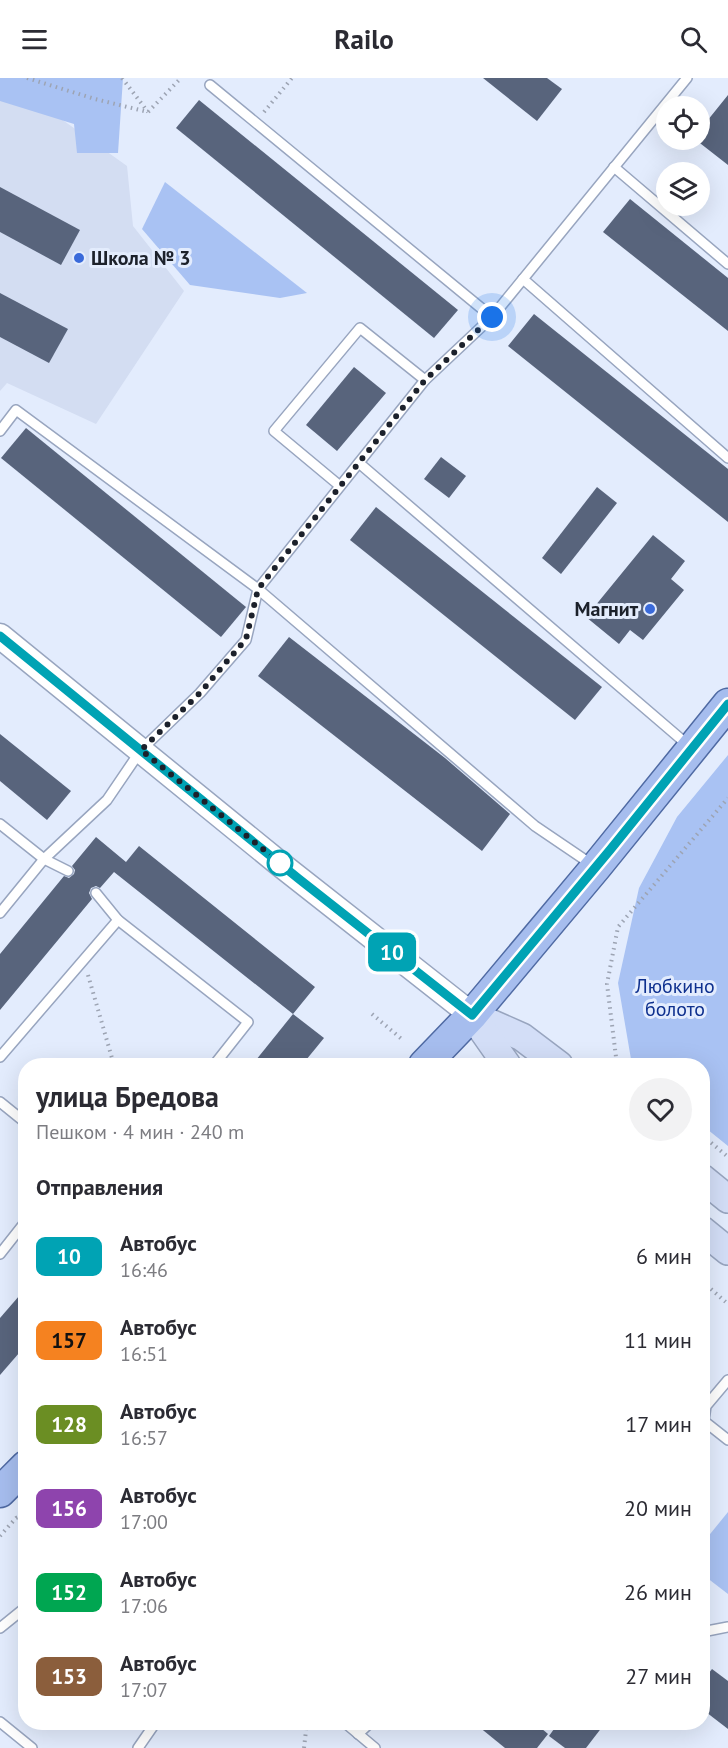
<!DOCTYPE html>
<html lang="ru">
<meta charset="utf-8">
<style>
:root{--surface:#fff;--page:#f2f2f3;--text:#2b2b33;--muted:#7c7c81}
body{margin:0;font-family:"PT Sans",sans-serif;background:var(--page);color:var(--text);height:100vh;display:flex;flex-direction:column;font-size:22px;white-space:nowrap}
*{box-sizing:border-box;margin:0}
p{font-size:20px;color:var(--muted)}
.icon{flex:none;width:33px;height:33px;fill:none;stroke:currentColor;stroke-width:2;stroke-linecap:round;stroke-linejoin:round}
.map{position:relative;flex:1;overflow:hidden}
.details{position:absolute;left:18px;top:980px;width:692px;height:672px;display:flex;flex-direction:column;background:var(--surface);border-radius:24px;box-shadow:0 6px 24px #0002}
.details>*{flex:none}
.badge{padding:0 12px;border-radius:9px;font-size:21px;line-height:39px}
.buttons{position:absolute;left:656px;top:18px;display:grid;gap:12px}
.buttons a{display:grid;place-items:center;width:54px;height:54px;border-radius:50%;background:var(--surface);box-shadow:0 6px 24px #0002;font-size:30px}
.you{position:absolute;width:30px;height:30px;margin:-15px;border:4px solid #fff;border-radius:50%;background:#1a73e8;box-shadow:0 0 0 9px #1a73e833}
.map>.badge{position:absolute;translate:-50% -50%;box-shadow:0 0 0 3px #fff}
h2{padding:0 18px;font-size:22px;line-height:54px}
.round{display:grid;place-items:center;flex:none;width:63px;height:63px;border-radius:32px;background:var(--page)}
.summary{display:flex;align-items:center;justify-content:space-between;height:102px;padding:0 18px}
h1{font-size:28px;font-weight:700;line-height:45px}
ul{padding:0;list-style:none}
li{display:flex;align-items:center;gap:18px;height:84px;padding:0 18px}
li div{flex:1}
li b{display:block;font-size:22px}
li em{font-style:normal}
li .badge{min-width:66px;font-weight:700;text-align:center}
header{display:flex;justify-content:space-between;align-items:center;height:78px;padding:0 18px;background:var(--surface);font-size:27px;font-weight:700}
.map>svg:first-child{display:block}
.built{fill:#d3ddf2}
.green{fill:#a9c2f3}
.building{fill:#58647c}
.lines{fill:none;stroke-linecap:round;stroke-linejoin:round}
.service-casing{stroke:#98a5bf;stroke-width:12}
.tertiary-casing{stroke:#98a5bf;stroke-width:27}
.secondary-casing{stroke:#98a5bf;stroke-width:30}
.primary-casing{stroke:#4f6aa3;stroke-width:33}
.path{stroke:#9da4b3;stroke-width:4;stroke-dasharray:1.5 4.5;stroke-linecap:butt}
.service{stroke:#fff;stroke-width:9}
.tertiary{stroke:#fff;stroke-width:24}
.secondary{stroke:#d3def7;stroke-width:27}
.primary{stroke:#a6bdee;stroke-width:30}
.line-casing{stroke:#fff;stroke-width:14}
.line{stroke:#00a3b4;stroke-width:9}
.walk{stroke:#1c212b;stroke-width:6;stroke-dasharray:0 10.8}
.poi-dot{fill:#3a6ada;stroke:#e3ecfd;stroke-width:2}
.stop-dot{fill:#fff;stroke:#00a3b4;stroke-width:3}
.labels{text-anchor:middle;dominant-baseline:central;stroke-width:6;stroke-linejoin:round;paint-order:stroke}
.poi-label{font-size:20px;font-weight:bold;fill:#1c212b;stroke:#e3ecfd;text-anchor:start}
.park-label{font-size:20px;fill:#0e308e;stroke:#e3ecfd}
</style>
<header><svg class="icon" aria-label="menu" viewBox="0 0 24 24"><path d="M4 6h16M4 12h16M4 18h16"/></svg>Railo<svg class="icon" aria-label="search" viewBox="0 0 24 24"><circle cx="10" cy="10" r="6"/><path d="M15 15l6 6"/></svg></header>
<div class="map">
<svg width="728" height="1670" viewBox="0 0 728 1670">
<rect width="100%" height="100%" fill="#e3ecfd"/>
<polygon class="built" points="0,3 15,8 127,88 133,148 184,213 96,346 7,305 0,313"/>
<g class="green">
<polygon points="0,0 123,0 118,75 77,75 74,46 0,23"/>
<polygon points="165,104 307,215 280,220 190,207 142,151"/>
<polygon points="728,677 728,1068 702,1047 702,987 632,987 618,905 639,810 677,739"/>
<polygon points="728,1434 728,1516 702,1496 702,1466"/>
</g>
<g class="building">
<polygon points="483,0 547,0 562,11 537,43"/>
<polygon points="728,17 728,87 696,62 699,62 699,53"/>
<polygon points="199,22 458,232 434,260 176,50"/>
<polygon points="0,109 80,152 61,187 0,154"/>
<polygon points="630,121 728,200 728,253 603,154"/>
<polygon points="0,215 68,251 49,285 0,259"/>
<polygon points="534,236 728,391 728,444 508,268"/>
<polygon points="354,289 386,315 337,373 306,347"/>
<polygon points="26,350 246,529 221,559 1,380"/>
<polygon points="441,379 466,398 449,420 424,401"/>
<polygon points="597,409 617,425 561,496 542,480"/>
<polygon points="376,429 602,609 575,642 350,462"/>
<polygon points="653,457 685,483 671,501 684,512 643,562 630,552 619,566 586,539"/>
<polygon points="289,559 445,680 510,736 482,773 258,598"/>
<polygon points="0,656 71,713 47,742 0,703"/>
<polygon points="96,759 126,784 139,768 315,909 293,936 114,794 100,810 96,808 91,810 89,815 92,821 0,932 0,876 64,798 69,800 74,796 75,792 72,788"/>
<polygon points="293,936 324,960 302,987 252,987"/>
<polygon points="26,1210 26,1267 0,1297 0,1240"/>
<polygon points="712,1591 728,1603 728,1651 702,1631 702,1604"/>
<polygon points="473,1644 534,1644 548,1656 537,1670 505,1670"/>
<polygon points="559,1644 606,1644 586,1670 565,1670 549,1658"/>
</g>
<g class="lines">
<defs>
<g id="service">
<polyline points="210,7 492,239"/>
<polyline points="614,89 728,186"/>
<polyline points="523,201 728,380"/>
<polyline points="0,353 16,332 258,511 535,748 594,788"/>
<polyline points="359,385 689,668"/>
<polyline points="340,408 274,353 360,250 425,302"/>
<polyline points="0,746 44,781 68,793"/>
<polyline points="96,815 118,842 248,944 214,987"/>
<polyline points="0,835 44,781 107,722 141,672 200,615 246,562 258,511 425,302 492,239 687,0"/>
<polyline points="0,979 118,842"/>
<polyline points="0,1024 26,1045"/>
<polyline points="0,1176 26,1143"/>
<polyline points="728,1302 706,1328 704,1343 728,1362"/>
<polyline points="702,1549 707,1553 728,1549"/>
<polyline points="0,1550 26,1529"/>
<polyline points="0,1644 32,1670"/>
<polyline points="344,1644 375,1670"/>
<polyline points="358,1656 371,1644"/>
<polyline points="138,1670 156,1644"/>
</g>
<polyline id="tertiary" points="0,558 280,786 472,937"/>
<g id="secondary">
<polyline points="472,937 522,959 559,987"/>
<polyline points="472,937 507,987"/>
<polyline points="702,1100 728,1121"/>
<polyline points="702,1152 728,1173"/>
</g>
<g id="primary">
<polyline points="424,987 472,937 596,789 728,626"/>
<polyline points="0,1414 26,1388"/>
</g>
</defs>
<use href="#service" class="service-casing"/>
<use href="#tertiary" class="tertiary-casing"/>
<use href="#secondary" class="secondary-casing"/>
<use href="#primary" class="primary-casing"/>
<g class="path">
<polyline points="27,0 95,21 148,34 181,0"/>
<polyline points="122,0 148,34"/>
<polyline points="264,34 292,0"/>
<polyline points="88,897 114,987"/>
<polyline points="372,936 404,963"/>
<polyline points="624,987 616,979 607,906 618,849 728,720"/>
<polyline points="702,1057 728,1079"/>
<polyline points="702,1203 728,1226"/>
<polyline points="0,1458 16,1440 26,1436"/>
<polyline points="304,1670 307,1644"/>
</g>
<use href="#service" class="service"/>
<use href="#tertiary" class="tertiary"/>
<use href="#secondary" class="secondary"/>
<use href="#primary" class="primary"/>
</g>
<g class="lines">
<defs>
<polyline id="line" points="0,558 299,801 472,937 610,772 728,626"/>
</defs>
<use href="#line" class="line-casing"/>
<use href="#line" class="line"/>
<polyline class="walk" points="280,785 141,672 200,615 246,561 258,511 425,302 492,239"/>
</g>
<g class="poi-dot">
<circle cx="79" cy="180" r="6"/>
<circle cx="650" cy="531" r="6"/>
</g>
<circle class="stop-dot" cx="280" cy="785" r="12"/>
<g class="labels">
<g class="poi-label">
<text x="91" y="180">Школа № 3</text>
<text x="638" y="531" text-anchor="end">Магнит</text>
</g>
<g class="park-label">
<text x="675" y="908">Любкино<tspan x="675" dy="23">болото</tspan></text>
</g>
</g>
</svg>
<div class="buttons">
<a><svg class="icon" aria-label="locate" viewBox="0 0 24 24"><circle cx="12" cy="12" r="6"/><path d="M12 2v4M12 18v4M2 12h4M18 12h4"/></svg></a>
<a><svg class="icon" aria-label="layers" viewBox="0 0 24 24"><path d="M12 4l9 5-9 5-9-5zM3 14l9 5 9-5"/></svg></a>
</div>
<div class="you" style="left:492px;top:239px"></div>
<b class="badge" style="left:392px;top:874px;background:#00a3b4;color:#fff">10</b>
<section class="details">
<div class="summary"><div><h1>улица Бредова</h1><p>Пешком · 4 мин · 240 m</p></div><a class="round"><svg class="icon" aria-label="heart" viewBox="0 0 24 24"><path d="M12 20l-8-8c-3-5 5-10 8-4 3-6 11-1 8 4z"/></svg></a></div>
<h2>Отправления</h2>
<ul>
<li><span class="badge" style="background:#00a3b4;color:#fff">10</span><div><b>Автобус</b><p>16:46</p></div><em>6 мин</em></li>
<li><span class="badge" style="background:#f58220;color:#111">157</span><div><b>Автобус</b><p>16:51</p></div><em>11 мин</em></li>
<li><span class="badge" style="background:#6b8e23;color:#fff">128</span><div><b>Автобус</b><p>16:57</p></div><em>17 мин</em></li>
<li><span class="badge" style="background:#8e44ad;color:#fff">156</span><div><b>Автобус</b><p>17:00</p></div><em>20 мин</em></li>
<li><span class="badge" style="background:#00a651;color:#fff">152</span><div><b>Автобус</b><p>17:06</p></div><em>26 мин</em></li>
<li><span class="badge" style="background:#8b5e3c;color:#fff">153</span><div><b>Автобус</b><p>17:07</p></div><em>27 мин</em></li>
</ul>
</section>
</div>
